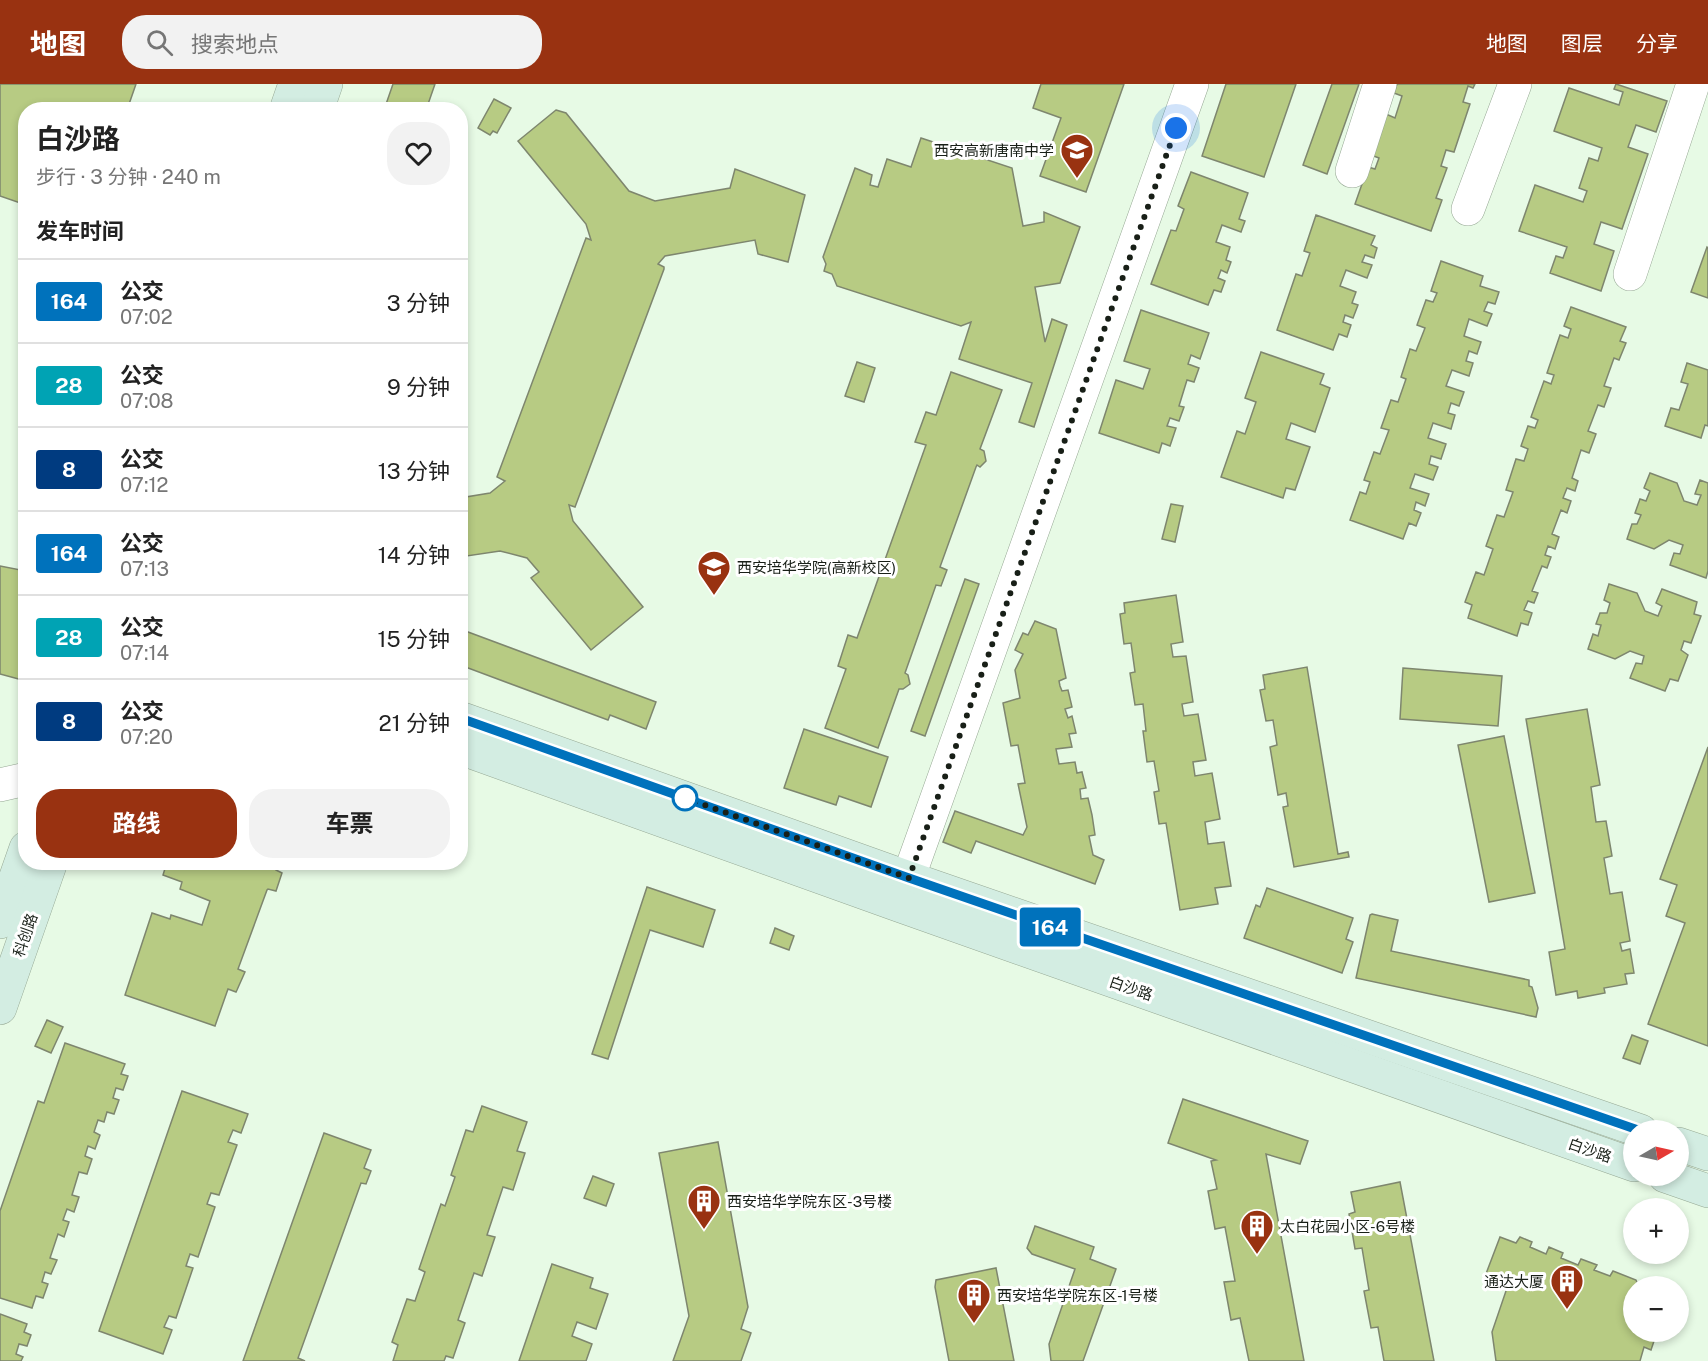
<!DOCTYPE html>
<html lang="zh">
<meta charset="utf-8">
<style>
:root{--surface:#fff;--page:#f2f2f2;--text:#222;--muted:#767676;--line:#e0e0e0;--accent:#993211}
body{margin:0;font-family:"Public Sans","Noto Sans SC",sans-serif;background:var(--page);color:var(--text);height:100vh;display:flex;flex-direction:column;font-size:22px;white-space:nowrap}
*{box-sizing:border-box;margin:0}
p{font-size:20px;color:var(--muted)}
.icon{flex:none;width:33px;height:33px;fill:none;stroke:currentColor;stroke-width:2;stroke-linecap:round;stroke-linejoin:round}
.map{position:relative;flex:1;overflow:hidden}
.details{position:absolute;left:18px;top:18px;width:450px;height:768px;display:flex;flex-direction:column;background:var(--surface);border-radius:24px;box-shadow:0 3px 9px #0003}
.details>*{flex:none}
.badge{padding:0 12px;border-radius:4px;font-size:21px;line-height:39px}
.needle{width:39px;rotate:81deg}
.controls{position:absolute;left:1623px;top:1036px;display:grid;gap:12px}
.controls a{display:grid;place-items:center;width:66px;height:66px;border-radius:50%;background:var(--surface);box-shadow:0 3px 9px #0003;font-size:30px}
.you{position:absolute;width:30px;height:30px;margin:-15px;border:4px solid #fff;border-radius:50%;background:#1a73e8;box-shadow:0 0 0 9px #1a73e833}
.map>.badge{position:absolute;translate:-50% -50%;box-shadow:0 0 0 3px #fff}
h2{padding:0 18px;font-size:22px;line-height:54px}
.round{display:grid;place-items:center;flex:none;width:63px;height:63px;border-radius:24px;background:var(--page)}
.head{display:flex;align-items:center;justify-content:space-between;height:102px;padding:0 18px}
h1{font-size:28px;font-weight:700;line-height:45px}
.cta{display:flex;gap:12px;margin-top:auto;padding:12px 18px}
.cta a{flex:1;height:69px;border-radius:24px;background:var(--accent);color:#fff;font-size:24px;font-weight:700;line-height:69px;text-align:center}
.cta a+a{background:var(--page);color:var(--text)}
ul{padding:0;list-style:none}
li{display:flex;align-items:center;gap:18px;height:84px;padding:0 18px;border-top:2px solid var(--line)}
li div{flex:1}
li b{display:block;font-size:22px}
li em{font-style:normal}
li .badge{min-width:66px;font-weight:700;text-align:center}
header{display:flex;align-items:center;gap:36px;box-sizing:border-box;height:84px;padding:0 30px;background:var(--accent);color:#fff}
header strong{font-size:28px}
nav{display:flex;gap:33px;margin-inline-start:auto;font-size:21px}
.search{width:420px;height:54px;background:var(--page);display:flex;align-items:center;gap:15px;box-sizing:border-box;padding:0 21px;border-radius:24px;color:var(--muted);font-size:22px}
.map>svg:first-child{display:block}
.building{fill:#b7cb83;stroke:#7e866e;stroke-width:1.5}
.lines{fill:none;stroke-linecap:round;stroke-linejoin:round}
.street-casing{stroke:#96a894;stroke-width:34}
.secondary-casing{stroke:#96a894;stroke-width:34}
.street{stroke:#fff;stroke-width:33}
.secondary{stroke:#d3ede2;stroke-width:33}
.line-casing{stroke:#fff;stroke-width:14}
.line{stroke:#0072bc;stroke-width:9}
.walk{stroke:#181f17;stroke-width:6;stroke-dasharray:0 10.8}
.stop-dot{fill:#fff;stroke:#0072bc;stroke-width:3}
.labels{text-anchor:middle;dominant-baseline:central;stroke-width:6;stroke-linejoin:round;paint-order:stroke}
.poi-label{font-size:15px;fill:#181f17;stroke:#fff;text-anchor:start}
.street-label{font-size:15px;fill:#181f17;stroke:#fff}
</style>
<header>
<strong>地图</strong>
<div class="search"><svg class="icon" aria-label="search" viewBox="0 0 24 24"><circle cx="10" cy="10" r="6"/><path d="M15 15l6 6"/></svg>搜索地点</div>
<nav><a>地图</a><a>图层</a><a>分享</a></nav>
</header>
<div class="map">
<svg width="1708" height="1277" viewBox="0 0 1708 1277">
<rect width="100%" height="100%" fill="#e7fae5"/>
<g class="building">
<polygon points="0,0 136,0 127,26 26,26 26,121 0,112"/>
<polygon points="393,0 435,0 426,26 384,26"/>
<polygon points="1041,0 1124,0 1086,108 1040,92 1061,34 1033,24"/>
<polygon points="1226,0 1296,0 1264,93 1202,72"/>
<polygon points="1332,0 1359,0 1327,90 1303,81"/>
<polygon points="1397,0 1475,0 1473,4 1468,2 1463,18 1470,20 1454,68 1446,66 1441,82 1447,84 1436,114 1442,116 1431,147 1355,120 1368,83 1375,85 1379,74 1371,71 1386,30 1395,34 1402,12 1394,9"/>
<polygon points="1616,0 1667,17 1656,48 1636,41 1628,63 1648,70 1622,145 1601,138 1594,160 1614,167 1601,207 1550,189 1556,172 1563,174 1567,163 1519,147 1535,101 1583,118 1587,107 1579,104 1589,74 1598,77 1602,64 1554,47 1569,4 1619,21 1623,8 1614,5"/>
<polygon points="494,15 511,24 497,49 493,47 490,51 478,44"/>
<polygon points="556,26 566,29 629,107 655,117 730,104 735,85 805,111 788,178 758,170 755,156 665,172 658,180 664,183 664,185 575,423 569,421 573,437 643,523 591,566 531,494 539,488 527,474 500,467 460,473 460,414 490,409 505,397 497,393 586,154 591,156 586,140 518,57"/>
<polygon points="921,54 1012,84 1023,142 1044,138 1044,128 1080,143 1060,199 1035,203 1045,258 1052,235 1067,241 1034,343 1019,338 1032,299 959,275 971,238 961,242 837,202 832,190 824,187 826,180 823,173 855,84 872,91 870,101 878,103 887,75 911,83"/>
<polygon points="1191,88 1248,109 1239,135 1245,137 1241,148 1222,141 1216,158 1230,163 1226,176 1231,178 1227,189 1221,186 1218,194 1225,197 1221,208 1214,206 1208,221 1151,200 1171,146 1176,147 1184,125 1178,122"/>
<polygon points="1316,131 1375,152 1371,161 1377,164 1374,174 1365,171 1362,178 1372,181 1367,194 1346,186 1340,202 1356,208 1352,219 1358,221 1353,234 1345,231 1343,238 1351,241 1347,253 1339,250 1333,266 1277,246 1296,190 1302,192 1310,169 1304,167"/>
<polygon points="1707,163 1708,164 1708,214 1691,208"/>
<polygon points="1441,177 1483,192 1480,202 1499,208 1495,220 1488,218 1484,227 1492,230 1487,242 1469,235 1464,252 1481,258 1477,270 1469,267 1466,277 1473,279 1469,292 1452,286 1446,302 1464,308 1459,322 1451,319 1448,329 1455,331 1451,345 1433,339 1428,354 1446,360 1441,375 1431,372 1429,380 1438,383 1433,396 1415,390 1410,404 1429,410 1425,422 1416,418 1414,426 1421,429 1416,442 1409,439 1403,455 1350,436 1360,408 1366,410 1370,398 1364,396 1374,368 1380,370 1389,346 1381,344 1391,316 1398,318 1406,295 1401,293 1410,265 1416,267 1425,244 1417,241 1426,216 1433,218 1437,209 1431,207"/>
<polygon points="1571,223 1626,243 1620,257 1626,259 1619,276 1614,274 1604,302 1611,304 1604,323 1598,321 1588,347 1596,350 1589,369 1581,366 1572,394 1578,397 1575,407 1567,404 1563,414 1571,417 1567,429 1561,426 1552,450 1559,453 1555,465 1548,462 1545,471 1551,473 1547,484 1542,482 1532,507 1538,509 1534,519 1528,517 1524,526 1532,529 1528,541 1521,539 1517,552 1468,534 1472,521 1465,518 1476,488 1484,491 1493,465 1486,462 1497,431 1504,433 1513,408 1506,406 1516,375 1524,377 1528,365 1521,362 1528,342 1535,344 1538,336 1531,333 1544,297 1551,300 1554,291 1547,289 1560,251 1568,254 1571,245 1564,242"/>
<polygon points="1141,226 1209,249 1200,275 1191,271 1188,280 1199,284 1194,298 1187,296 1179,322 1184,323 1179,337 1170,334 1167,342 1176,344 1170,362 1162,359 1159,369 1099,349 1116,296 1143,305 1150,285 1124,277"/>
<polygon points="1261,268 1324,290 1320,300 1330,304 1315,348 1291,339 1286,355 1310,363 1295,406 1286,404 1283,414 1221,393 1237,347 1245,350 1256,318 1245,314"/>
<polygon points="857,278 875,284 864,318 845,312"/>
<polygon points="1687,279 1708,286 1708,342 1705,341 1701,354 1665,342 1671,324 1679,326 1688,300 1681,298"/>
<polygon points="951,288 1002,306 980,365 984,367 986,377 980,383 977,381 976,383 940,483 947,486 941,502 936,501 905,589 908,591 910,600 903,605 899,605 878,664 825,644 846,585 838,582 848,551 857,554 926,361 915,358 926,328 936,331"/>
<polygon points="1650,389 1677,399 1684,417 1697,421 1701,411 1695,410 1700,396 1708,399 1708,487 1706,494 1670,481 1674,469 1680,470 1683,461 1669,456 1654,465 1627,455 1632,440 1637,440 1641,431 1635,429 1640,415 1646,417 1650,407 1644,404"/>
<polygon points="1171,420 1183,422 1175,458 1162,455"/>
<polygon points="0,482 26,487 26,597 0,590"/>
<polygon points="965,495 979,500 925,652 911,647"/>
<polygon points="1609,500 1637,509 1645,527 1658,532 1662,522 1656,519 1662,505 1697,518 1694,530 1701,532 1691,559 1684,557 1681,566 1688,571 1678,597 1670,595 1665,607 1630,594 1636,579 1642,580 1644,572 1630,567 1615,575 1588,565 1593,550 1598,552 1601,541 1596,540 1600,529 1607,529 1610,519 1604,516"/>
<polygon points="1176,511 1183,558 1171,560 1173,573 1186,572 1193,618 1182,620 1184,632 1198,630 1206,676 1193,678 1195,692 1212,689 1220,735 1205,738 1208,760 1224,758 1231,802 1215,804 1218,820 1180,826 1166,739 1159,740 1154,708 1159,707 1154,677 1147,678 1143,647 1146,647 1143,620 1135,621 1130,589 1135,588 1131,559 1124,560 1120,530 1125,529 1124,519"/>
<polygon points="1035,537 1056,545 1066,594 1059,597 1060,602 1062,607 1068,606 1072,623 1065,625 1068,634 1072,632 1076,649 1069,650 1072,663 1056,665 1059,680 1075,678 1077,689 1082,688 1086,704 1080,705 1081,715 1088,714 1092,731 1095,751 1089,752 1093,771 1104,776 1095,800 976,757 971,769 943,758 955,727 1023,751 1027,743 1018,700 1025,699 1018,661 1011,662 1003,619 1020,614 1015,586 1023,570 1015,566 1023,549 1028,551"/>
<polygon points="460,545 656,618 646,645 610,631 608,636 460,581"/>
<polygon points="1307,583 1338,770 1348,768 1349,773 1294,783 1283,723 1288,722 1286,709 1278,711 1270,663 1277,661 1273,636 1266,637 1260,606 1265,605 1263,591"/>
<polygon points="1403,584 1502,592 1498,642 1400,635"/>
<polygon points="1587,625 1600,701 1591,703 1596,738 1606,737 1612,772 1604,774 1610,810 1622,808 1630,857 1620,859 1622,867 1630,865 1634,889 1625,890 1627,900 1604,904 1605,909 1578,914 1577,907 1556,911 1549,868 1565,865 1526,635"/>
<polygon points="804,645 888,673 871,723 839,712 836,721 784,704"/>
<polygon points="1504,652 1535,809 1489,818 1458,661"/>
<polygon points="1708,663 1708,962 1648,940 1685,839 1666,832 1677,801 1660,795"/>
<polygon points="167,778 278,778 276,786 282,789 276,807 268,805 267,806 238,885 245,888 237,906 236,908 228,905 215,942 125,911 152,829 170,835 171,831 202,841 210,817 180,805 182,798 163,791"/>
<polygon points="647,803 715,826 703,863 650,846 608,975 592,970"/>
<polygon points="1267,804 1353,834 1346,855 1353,858 1342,889 1244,854 1256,821 1260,823"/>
<polygon points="1372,830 1398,836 1391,867 1529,896 1529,902 1532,903 1538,924 1536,933 1356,894 1370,831"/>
<polygon points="775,844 794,852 789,866 770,859"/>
<polygon points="47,936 63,943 51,969 35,962"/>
<polygon points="1632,951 1648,957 1640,980 1623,974"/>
<polygon points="65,959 125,980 121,990 128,992 123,1006 116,1004 113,1014 119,1016 114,1030 107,1028 104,1038 98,1036 94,1048 100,1051 95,1065 88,1062 85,1072 92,1075 87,1090 79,1088 72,1111 79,1113 74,1128 67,1125 63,1136 69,1138 64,1153 58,1150 50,1174 57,1176 51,1190 45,1188 42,1198 48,1200 43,1214 36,1212 32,1224 0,1214 0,1127 38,1017 44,1019"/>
<polygon points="182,1007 248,1030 241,1049 233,1046 228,1058 237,1061 219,1111 211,1109 207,1120 215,1123 198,1173 190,1170 186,1182 193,1184 176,1234 169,1232 164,1243 172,1246 163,1270 99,1247"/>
<polygon points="1183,1015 1308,1057 1300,1080 1266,1070 1304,1277 1249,1277 1240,1234 1231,1236 1224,1198 1235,1197 1225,1143 1215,1145 1208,1107 1217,1105 1211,1077 1216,1076 1168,1059"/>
<polygon points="482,1022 527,1038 517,1067 525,1069 513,1106 503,1103 487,1151 495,1153 482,1192 474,1189 458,1236 465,1239 453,1274 446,1272 444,1277 393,1277 398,1261 392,1258 407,1215 415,1217 425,1188 419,1185 441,1120 445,1122 455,1093 451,1091 466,1046 473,1048"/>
<polygon points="324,1049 371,1066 364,1084 371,1087 366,1100 361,1099 298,1274 305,1277 243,1277"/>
<polygon points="718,1058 748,1223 741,1245 751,1249 741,1277 673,1277 689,1232 659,1069"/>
<polygon points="593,1092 614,1100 606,1122 584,1114"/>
<polygon points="1400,1098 1434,1277 1384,1277 1378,1243 1371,1244 1364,1207 1369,1206 1362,1164 1355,1165 1349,1130 1355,1128 1351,1108"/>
<polygon points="1035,1142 1094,1163 1090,1175 1116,1185 1083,1277 1051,1277 1049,1260 1075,1185 1032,1170 1027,1164"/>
<polygon points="1500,1153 1516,1159 1520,1153 1532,1158 1530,1163 1546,1170 1549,1163 1563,1169 1561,1174 1578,1181 1581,1175 1597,1181 1594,1186 1610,1192 1613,1187 1636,1196 1639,1203 1634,1203 1634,1248 1657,1248 1651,1266 1644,1263 1640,1277 1496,1277 1492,1248 1507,1204 1484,1195"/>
<polygon points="552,1180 593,1194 590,1204 608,1210 596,1245 577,1238 572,1252 592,1260 586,1277 519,1277"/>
<polygon points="996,1184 1014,1277 949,1277 935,1203 936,1196"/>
<polygon points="0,1230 27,1240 24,1248 31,1251 27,1262 19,1260 16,1270 23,1273 21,1277 0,1277"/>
</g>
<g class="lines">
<defs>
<g id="street">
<polyline points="1352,87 1380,0"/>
<polyline points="1468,125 1515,0"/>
<polyline points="1630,190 1693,0"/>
<polyline points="0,701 26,695"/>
<polyline points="899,820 1192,0"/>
</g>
<g id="secondary">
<polyline points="286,26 295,0"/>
<polyline points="317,26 326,0"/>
<polyline points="460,634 909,794 1641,1047"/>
<polyline points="460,664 898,821 1634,1081"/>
<polyline points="0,838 26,764"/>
<polyline points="0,924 51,778"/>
<polyline points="1678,1060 1708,1070"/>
<polyline points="1665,1092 1708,1107"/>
</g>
</defs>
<use href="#street" class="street-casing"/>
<use href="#secondary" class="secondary-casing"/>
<use href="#street" class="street"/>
<use href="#secondary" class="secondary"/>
</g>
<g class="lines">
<defs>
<polyline id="line" points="460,634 909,794 1641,1047"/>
</defs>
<use href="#line" class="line-casing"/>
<use href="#line" class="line"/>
<polyline class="walk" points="685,714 909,794 1176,44"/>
</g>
<defs>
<symbol id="school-pin" viewBox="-11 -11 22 30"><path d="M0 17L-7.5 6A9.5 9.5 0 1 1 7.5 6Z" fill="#993211" stroke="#fff"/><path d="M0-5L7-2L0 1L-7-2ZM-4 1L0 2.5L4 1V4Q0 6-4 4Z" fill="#fff"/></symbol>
<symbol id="university-pin" viewBox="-11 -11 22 30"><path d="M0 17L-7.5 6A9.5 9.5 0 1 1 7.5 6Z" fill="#993211" stroke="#fff"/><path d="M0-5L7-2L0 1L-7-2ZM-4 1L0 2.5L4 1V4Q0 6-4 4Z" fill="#fff"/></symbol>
<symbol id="building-pin" viewBox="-11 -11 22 30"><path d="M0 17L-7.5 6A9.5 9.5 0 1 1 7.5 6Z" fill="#993211" stroke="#fff"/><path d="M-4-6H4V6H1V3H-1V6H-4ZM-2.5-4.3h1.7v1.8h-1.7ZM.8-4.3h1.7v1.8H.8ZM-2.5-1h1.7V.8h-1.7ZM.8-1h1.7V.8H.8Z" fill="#fff"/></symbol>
</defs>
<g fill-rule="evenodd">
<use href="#school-pin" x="1058" y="47" width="38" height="52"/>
<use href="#university-pin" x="695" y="464" width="38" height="52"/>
<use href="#building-pin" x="685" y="1098" width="38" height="52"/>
<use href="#building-pin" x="1238" y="1123" width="38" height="52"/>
<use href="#building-pin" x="1548" y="1178" width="38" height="52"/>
<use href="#building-pin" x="955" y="1192" width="38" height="52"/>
</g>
<circle class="stop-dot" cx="685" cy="714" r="12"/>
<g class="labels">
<g class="poi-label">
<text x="1054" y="66" text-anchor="end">西安高新唐南中学</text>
<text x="737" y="483">西安培华学院(高新校区)</text>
<text x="727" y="1117">西安培华学院东区-3号楼</text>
<text x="1280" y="1142">太白花园小区-6号楼</text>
<text x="1544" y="1197" text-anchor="end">通达大厦</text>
<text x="997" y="1211">西安培华学院东区-1号楼</text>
</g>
<g class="street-label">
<text transform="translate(25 851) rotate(-71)">科创路</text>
<text transform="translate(1131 904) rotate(19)">白沙路</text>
<text transform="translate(1590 1066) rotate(19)">白沙路</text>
</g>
</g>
</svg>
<div class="controls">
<a><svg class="needle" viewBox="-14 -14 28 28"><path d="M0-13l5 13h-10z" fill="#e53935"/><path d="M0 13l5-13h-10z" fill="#767676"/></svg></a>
<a>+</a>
<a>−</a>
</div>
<div class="you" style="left:1176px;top:44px"></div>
<b class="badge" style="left:1050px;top:843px;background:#0072bc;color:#fff">164</b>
<section class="details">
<div class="head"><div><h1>白沙路</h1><p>步行 · 3 分钟 · 240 m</p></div><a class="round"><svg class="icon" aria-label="heart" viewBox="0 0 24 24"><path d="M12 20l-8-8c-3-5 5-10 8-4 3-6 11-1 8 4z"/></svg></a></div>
<h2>发车时间</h2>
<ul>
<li><span class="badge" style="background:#0072bc;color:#fff">164</span><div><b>公交</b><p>07:02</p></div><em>3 分钟</em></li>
<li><span class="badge" style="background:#00a3b4;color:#fff">28</span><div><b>公交</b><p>07:08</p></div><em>9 分钟</em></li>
<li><span class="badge" style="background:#003b80;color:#fff">8</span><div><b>公交</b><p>07:12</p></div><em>13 分钟</em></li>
<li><span class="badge" style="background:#0072bc;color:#fff">164</span><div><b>公交</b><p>07:13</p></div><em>14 分钟</em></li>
<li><span class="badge" style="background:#00a3b4;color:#fff">28</span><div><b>公交</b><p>07:14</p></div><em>15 分钟</em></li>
<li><span class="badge" style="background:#003b80;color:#fff">8</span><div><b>公交</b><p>07:20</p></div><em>21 分钟</em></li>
</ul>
<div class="cta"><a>路线</a><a>车票</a></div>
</section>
</div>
